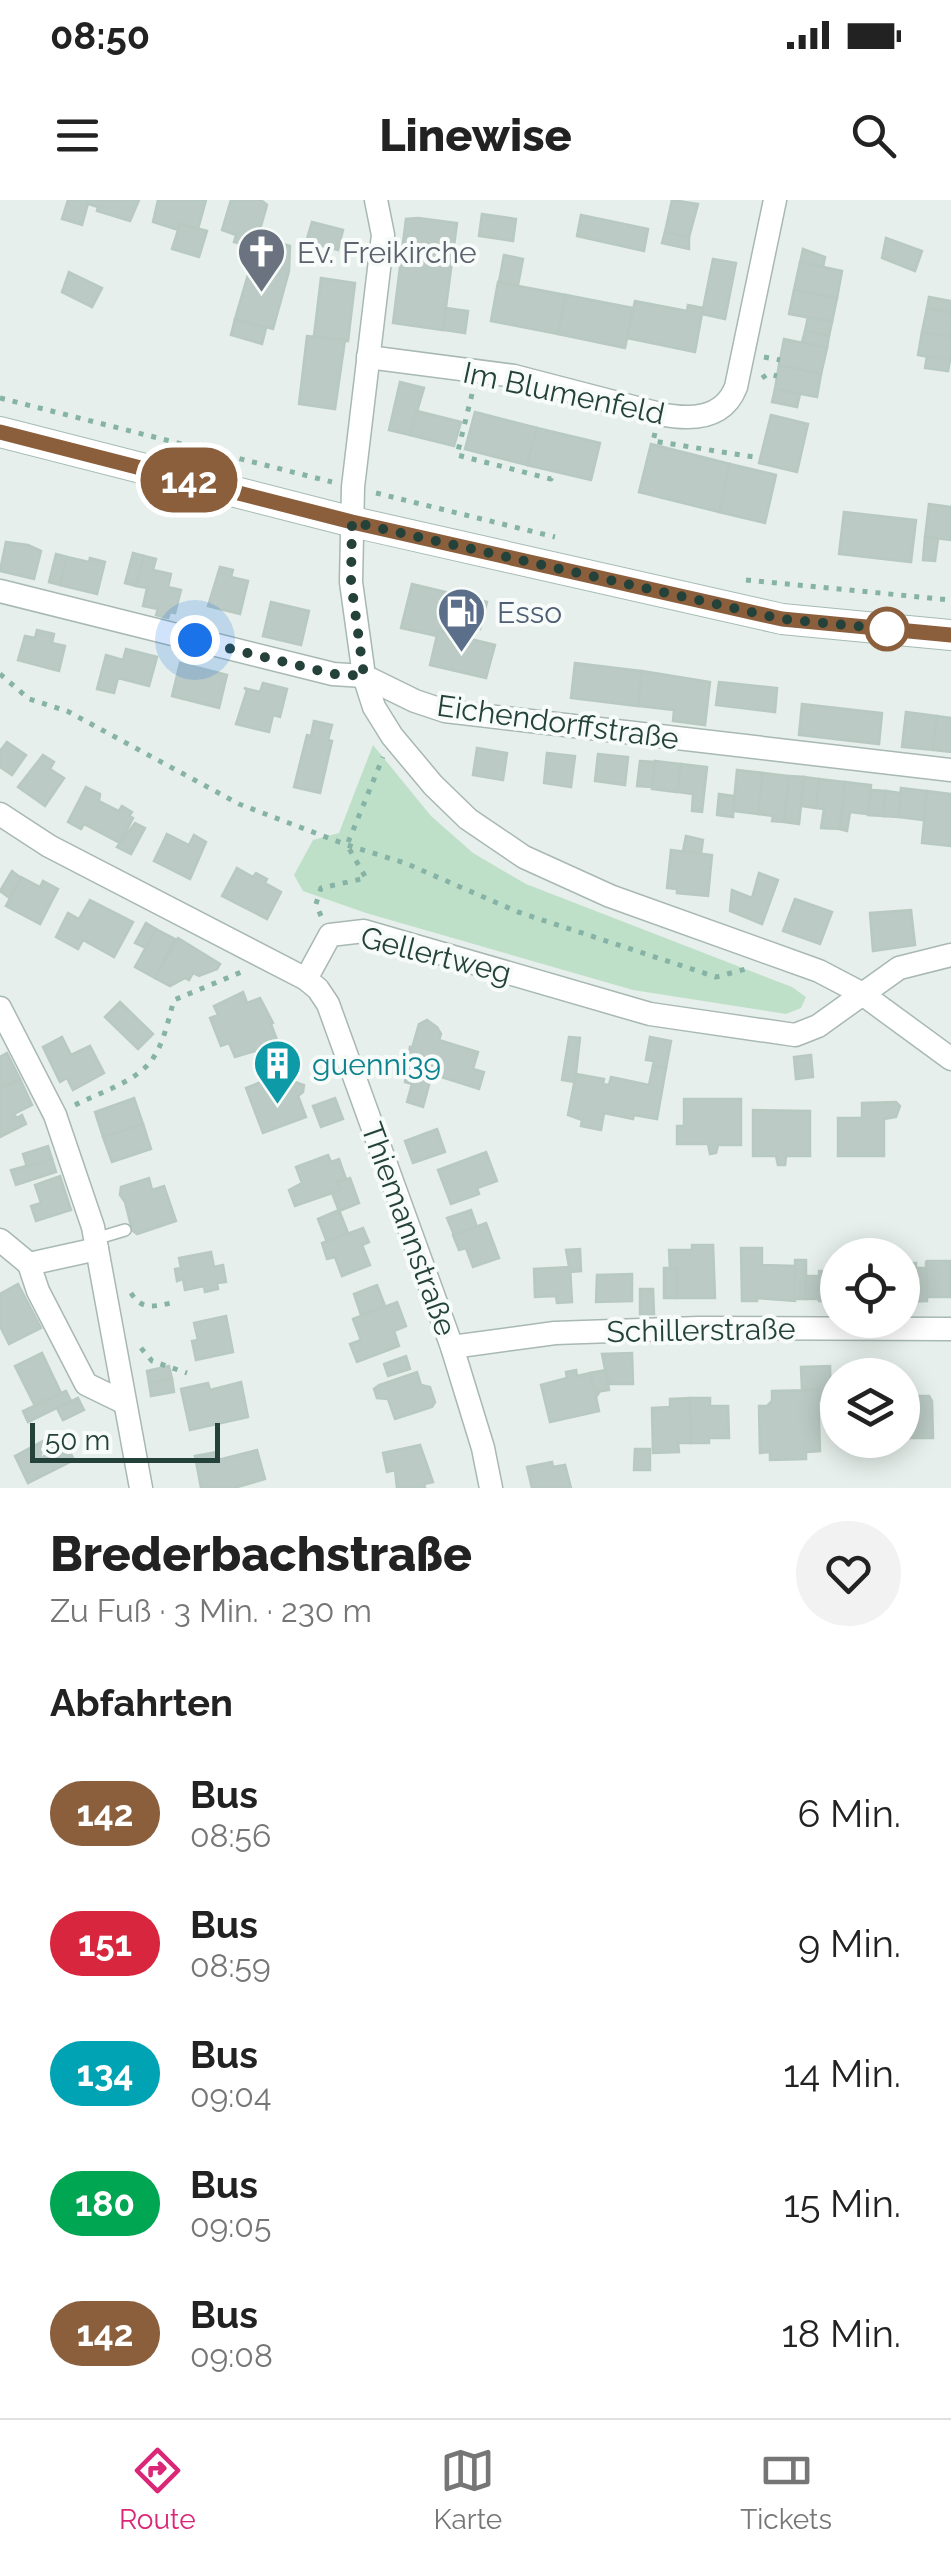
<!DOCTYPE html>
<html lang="de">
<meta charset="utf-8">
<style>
:root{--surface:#fff;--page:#f2f2f2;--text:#222;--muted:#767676;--line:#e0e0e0;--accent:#db2777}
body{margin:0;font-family:Raleway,sans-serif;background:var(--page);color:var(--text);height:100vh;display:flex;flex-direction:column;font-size:38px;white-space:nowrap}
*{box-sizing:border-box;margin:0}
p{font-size:32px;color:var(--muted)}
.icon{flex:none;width:55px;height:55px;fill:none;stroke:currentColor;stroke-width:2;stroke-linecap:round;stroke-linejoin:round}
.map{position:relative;height:1288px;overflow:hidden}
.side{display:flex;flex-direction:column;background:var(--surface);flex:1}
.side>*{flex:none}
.badge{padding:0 20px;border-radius:32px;font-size:35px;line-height:65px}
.buttons{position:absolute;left:820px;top:1038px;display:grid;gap:20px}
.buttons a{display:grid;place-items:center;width:100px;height:100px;border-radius:50%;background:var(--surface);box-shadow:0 5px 25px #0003;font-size:50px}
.scale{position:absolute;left:30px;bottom:25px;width:190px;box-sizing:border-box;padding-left:10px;border:5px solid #24423a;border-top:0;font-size:28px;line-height:35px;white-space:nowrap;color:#24423a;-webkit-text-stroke:8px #f7fbf9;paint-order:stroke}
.you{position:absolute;width:50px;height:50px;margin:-25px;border:8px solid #fff;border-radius:50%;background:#1a73e8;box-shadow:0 0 0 15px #1a73e833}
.map>.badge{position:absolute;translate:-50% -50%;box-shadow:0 0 0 5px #fff}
h2{padding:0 50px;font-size:38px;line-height:90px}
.round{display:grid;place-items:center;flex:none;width:105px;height:105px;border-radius:52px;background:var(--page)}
.overview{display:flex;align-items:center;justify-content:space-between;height:170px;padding:0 50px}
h1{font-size:48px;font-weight:800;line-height:75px}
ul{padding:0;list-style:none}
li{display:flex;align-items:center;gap:30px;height:130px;padding:0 50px}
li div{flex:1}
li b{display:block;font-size:38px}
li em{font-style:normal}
li .badge{min-width:110px;font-weight:700;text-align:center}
.status{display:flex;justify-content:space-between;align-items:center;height:70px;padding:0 50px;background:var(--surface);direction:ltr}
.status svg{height:28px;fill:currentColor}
header{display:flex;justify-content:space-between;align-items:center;height:130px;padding:0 50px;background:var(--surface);font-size:45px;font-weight:800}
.dock{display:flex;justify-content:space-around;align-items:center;height:140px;border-top:2px solid var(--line);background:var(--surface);font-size:28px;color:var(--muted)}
.dock a{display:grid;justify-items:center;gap:5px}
.dock .selected{color:var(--accent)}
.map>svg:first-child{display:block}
.green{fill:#bfe0c8}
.building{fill:#bbcac4;stroke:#b8c9c2;stroke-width:2.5}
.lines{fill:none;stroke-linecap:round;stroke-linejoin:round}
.service-casing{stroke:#a8b8b2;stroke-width:14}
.minor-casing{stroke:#a8b8b2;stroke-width:25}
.secondary-casing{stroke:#a4bbb3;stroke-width:32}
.path{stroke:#86b3a5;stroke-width:5;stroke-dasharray:5 8;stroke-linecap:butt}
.service{stroke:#fff;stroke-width:11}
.minor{stroke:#fff;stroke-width:22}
.secondary{stroke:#fff;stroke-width:30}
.line-casing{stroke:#fff;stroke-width:22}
.line{stroke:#8b5e3c;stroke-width:15}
.walk{stroke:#24423a;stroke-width:10;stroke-dasharray:0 18}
.stop-dot{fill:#fff;stroke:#8b5e3c;stroke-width:5}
.labels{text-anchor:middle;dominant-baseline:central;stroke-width:8;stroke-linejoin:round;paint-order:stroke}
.worship-label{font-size:30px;fill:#5b616d;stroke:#f7fbf9;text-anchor:start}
.street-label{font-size:30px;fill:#24423a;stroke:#f7fbf9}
.service-label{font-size:30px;fill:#4e5e75;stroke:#f7fbf9;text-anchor:start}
.culture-label{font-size:30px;fill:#0d838f;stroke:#f7fbf9;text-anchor:start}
</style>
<div class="status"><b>08:50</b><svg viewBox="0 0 49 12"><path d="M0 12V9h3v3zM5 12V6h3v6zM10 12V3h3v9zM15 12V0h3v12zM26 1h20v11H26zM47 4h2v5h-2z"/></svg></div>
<header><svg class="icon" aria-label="menu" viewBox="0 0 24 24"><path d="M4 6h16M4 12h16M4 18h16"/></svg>Linewise<svg class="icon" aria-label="search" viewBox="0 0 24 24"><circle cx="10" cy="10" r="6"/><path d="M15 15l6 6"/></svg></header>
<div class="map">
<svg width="951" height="1288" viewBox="0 0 951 1288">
<rect width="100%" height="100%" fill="#e6efeb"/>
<polygon class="green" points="373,545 431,616 473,653 526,684 792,787 806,797 801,808 786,814 633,790 366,713 303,691 294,675 313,640 339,633"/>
<g class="building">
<polygon points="68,0 89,0 82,25 62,19"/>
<polygon points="89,0 139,0 130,21 97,11 98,7 88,4"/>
<polygon points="158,0 206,0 198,29 180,24 178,30 153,22"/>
<polygon points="231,0 261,0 267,5 257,40 249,38 247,45 234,42 236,35 222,30"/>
<polygon points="672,0 698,4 689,37 665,32"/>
<polygon points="482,14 516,19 513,41 479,36"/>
<polygon points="581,15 648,29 644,51 577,36"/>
<polygon points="418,18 457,23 443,130 393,123 406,19"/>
<polygon points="312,22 343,30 338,50 306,42"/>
<polygon points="180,24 207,31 199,57 172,49"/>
<polygon points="665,32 689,37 689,49 662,43"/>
<polygon points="886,38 922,51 915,71 882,58"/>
<polygon points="269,40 290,46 289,71 273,129 235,119 252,61 262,64"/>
<polygon points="803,49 825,57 823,67 800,63"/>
<polygon points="504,55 523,59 518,85 499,82"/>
<polygon points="713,59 736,63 725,119 702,114"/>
<polygon points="800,62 842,71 837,98 794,90"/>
<polygon points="69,72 102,88 92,107 62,92"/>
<polygon points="321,78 355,83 348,141 314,136"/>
<polygon points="498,82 566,95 558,134 491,121"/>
<polygon points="794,90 837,98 832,122 789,114"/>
<polygon points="566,95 633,108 625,148 558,134"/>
<polygon points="929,97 951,101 951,113 927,108"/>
<polygon points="635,101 687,111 688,105 703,108 695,152 627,138"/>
<polygon points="446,108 468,111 465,133 444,130"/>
<polygon points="927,108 951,113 951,137 922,132"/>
<polygon points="808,117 832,122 829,136 805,131"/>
<polygon points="235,119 266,128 262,144 231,135"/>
<polygon points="805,131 829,136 827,148 802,142"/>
<polygon points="922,132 951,137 951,161 918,155"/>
<polygon points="307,136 345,140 335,209 299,204"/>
<polygon points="784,139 827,148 821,174 779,165"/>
<polygon points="927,156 950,160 948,171 925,168"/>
<polygon points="779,165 821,174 817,197 775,189"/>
<polygon points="400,182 424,188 410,235 389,230"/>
<polygon points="775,189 800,194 797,207 772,202"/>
<polygon points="417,211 461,222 454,246 410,235"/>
<polygon points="475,212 537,228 527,265 465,249"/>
<polygon points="771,215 808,224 797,272 759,263"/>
<polygon points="537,228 600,243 591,280 527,265"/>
<polygon points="651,244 730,264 719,312 639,292"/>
<polygon points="730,264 776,275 765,323 719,312"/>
<polygon points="929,304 951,307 951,340 925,337"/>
<polygon points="844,312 916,320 911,362 839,354"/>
<polygon points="925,337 938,339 935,361 923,360"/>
<polygon points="6,342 28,345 41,351 34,379 0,371"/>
<polygon points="133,353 144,356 136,386 125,383"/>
<polygon points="56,354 67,357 60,385 49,382"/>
<polygon points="144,356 156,359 153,370 171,374 168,387 181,390 175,413 170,412 168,418 156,415 158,409 143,406 147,388 136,386"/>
<polygon points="67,357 89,362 90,358 105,362 97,394 60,385"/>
<polygon points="220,367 233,370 231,377 248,381 240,414 208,406"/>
<polygon points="412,384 487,402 480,429 451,421 448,433 438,431 437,436 401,428"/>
<polygon points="271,402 309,411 301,445 263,436"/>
<polygon points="37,430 54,434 52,443 65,446 59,471 18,460 25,436 35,438"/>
<polygon points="438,431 495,445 486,478 430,465"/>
<polygon points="126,449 157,457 149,486 118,478 114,493 97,489 106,455 123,460"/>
<polygon points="180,463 227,475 219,508 172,496"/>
<polygon points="575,463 642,471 638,506 571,498"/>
<polygon points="642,471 710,482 705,525 673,521 674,510 638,506"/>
<polygon points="719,482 777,488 775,512 716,505"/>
<polygon points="263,483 287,489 280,517 273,515 269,532 236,524 247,490 244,488 260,492"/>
<polygon points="802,504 882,513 879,544 799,535"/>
<polygon points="906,512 937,516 933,550 902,547"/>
<polygon points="937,516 951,518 951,552 933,550"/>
<polygon points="314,521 332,525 328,540 332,541 320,593 294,587 307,535 311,536"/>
<polygon points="7,542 26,555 12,575 0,567 0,551"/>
<polygon points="477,548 507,553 503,580 473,575"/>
<polygon points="547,553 575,556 571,587 544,583"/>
<polygon points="598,554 628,557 625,585 595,581"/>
<polygon points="43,555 54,562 50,569 64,578 45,606 18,587"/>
<polygon points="640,561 655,562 652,587 637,586"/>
<polygon points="655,561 681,564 677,592 652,589"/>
<polygon points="681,564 707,567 702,612 692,611 693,594 678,592"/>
<polygon points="737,570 763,573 759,614 733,611"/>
<polygon points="763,573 789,576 784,622 772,621 773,616 758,614"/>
<polygon points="789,576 804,577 799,624 784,622"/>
<polygon points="804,577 819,579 816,608 801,606"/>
<polygon points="819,579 845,582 840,629 821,628 824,609 816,608"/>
<polygon points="845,582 871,585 868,614 850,612 847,631 840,629"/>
<polygon points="86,587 100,594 99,601 119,611 122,606 132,612 129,616 133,618 120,643 84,624 81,629 68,622"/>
<polygon points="901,588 927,591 924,620 898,617"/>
<polygon points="871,590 886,591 883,616 868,615"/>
<polygon points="886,591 901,593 898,617 883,616"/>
<polygon points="927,591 951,594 951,646 922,643"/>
<polygon points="719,594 734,596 733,617 717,615"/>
<polygon points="135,623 145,628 131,654 117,647"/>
<polygon points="167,634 189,645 194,635 206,642 190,679 154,661"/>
<polygon points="686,636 703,640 701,653 683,651"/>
<polygon points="671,650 712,655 708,696 677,693 677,689 667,688"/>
<polygon points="237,668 253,677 256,673 267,679 265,683 281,692 267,719 222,696"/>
<polygon points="12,671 21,678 11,699 0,691"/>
<polygon points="759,673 778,680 762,724 730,711 732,690 752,698"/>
<polygon points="21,677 40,687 43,681 58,689 40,724 6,706"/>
<polygon points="795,699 832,712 820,744 783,731"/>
<polygon points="90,700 133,722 114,757 83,740 78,749 56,737 68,713 79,719"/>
<polygon points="911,710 915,745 873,751 870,713"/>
<polygon points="146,723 156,729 146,748 135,743"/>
<polygon points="156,729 175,739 155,778 135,767"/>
<polygon points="178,738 220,764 217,769 199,776 193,773 189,780 185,778 170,786 155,778"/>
<polygon points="243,792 247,803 260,798 273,823 271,824 277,840 264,845 265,848 235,857 229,843 221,846 210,818 218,815 214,806"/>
<polygon points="120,802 153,834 138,849 105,817"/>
<polygon points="427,820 437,827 441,834 439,840 478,852 473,869 484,872 479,889 432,874 423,907 407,902 412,884 405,882 410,847 412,848 419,824"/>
<polygon points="62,837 71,855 90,846 104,873 73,890 67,878 60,882 43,847"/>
<polygon points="569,837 580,838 575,882 562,880"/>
<polygon points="650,837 671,841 666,868 653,866 654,861 646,860"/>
<polygon points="7,853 20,879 0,889 0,857"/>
<polygon points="286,853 290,864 268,872 264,861"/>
<polygon points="811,855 813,877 796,879 794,857"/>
<polygon points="286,865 292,881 304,885 303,892 298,896 306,917 263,933 246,888 261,882 258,875"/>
<polygon points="653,866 666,868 657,919 634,915 633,919 604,913 601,930 581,926 582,920 568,915 576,874 604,879 603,884 609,885 611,877 649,885"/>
<polygon points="20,879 32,905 14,914 17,918 22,915 26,924 0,937 0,889"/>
<polygon points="134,898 143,924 103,937 95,912"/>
<polygon points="335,898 343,919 321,927 313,906"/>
<polygon points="684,899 741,899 741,945 718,945 716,953 710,954 708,944 677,944 677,926 684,926"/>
<polygon points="862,903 896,902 900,906 896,917 884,919 884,956 838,956 838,918 862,918"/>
<polygon points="753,910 810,911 810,956 786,956 785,965 778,965 776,956 753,956"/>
<polygon points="143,924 151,949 112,962 103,937"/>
<polygon points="437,929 445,952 413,963 405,941"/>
<polygon points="48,946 52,959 27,967 23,954"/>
<polygon points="486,952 497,981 477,988 479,994 451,1004 438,970"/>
<polygon points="328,955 331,962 339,959 346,979 338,982 341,990 295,1006 289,990 302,983 296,967"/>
<polygon points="52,959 56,972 16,985 11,970"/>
<polygon points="60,976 71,1010 36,1021 31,1006 41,1003 35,985"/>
<polygon points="149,978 152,990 164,986 176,1021 137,1034 132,1030 125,1002 120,995 121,987"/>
<polygon points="350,978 359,1003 339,1011 332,993 341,990 338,982"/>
<polygon points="339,1010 348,1033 327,1042 318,1019"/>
<polygon points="471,1010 477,1027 454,1035 447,1018"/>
<polygon points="486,1023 499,1058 473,1067 466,1048 459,1050 453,1035"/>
<polygon points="363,1028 369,1042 362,1045 370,1065 342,1076 335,1057 327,1059 322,1043"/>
<polygon points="692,1045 713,1045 715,1098 677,1098 677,1068 670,1069 669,1050 692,1050"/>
<polygon points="741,1048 762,1048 762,1065 795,1066 795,1101 757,1098 757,1101 742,1101"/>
<polygon points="580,1049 581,1071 570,1072 566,1050"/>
<polygon points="211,1052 214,1067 223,1065 226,1082 217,1083 218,1089 205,1092 204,1086 185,1090 183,1079 177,1081 175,1069 181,1068 179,1058"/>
<rect x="795" y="1060" width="11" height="39"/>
<polygon points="926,1061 927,1101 902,1102 902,1063 916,1063 916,1068 926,1068"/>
<rect x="927" y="1061" width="24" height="36"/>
<polygon points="570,1067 572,1102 557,1103 556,1096 535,1097 534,1069"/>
<rect x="664" y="1068" width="13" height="30"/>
<rect x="819" y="1071" width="19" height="30"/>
<polygon points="632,1074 632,1101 596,1102 597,1075"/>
<rect x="806" y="1076" width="13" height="23"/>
<polygon points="18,1084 41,1128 9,1144 0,1126 0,1094"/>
<polygon points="377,1085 385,1106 361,1115 354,1094"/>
<polygon points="640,1089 653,1089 654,1114 640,1114"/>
<polygon points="397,1102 406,1126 394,1131 399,1146 357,1162 350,1144 361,1140 353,1119"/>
<polygon points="226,1116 233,1152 196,1160 192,1141 198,1140 194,1123"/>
<polygon points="42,1153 61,1193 35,1206 15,1166"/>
<polygon points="632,1153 633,1184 608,1184 602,1154"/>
<polygon points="406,1156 410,1169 388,1176 384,1164"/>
<polygon points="169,1166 172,1179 149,1183 147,1171"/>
<polygon points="830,1166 831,1201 819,1201 819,1189 802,1190 801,1167"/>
<polygon points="576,1170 577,1176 590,1173 595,1192 600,1191 596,1197 599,1211 550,1222 541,1185 567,1178 566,1172"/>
<polygon points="606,1170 609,1190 595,1192 590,1173"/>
<polygon points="417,1172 421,1185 430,1187 435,1202 432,1207 395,1219 388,1199 377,1198 374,1189 379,1185"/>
<polygon points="172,1179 174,1192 151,1196 149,1183"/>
<polygon points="241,1182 248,1217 190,1230 181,1189 208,1183 210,1190"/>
<polygon points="818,1190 820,1251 806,1252 806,1259 770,1260 770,1252 760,1253 759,1206 767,1206 772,1201 772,1191"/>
<polygon points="66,1191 71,1201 28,1222 23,1211"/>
<polygon points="914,1196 929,1196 932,1201 933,1238 902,1238 902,1202 914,1202"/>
<polygon points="78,1198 84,1210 63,1220 57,1208"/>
<polygon points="690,1198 691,1243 678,1243 679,1252 653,1253 652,1208 670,1207 670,1199"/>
<polygon points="690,1198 710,1198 710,1206 728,1206 729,1238 709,1238 709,1243 691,1243"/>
<polygon points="60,1232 74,1260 28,1283 15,1256"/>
<polygon points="420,1245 433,1282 424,1284 425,1288 397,1288 395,1270 387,1272 383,1253"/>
<polygon points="635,1249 650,1249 650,1270 634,1270"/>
<polygon points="257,1250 265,1279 234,1288 201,1288 195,1256 217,1252 218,1260"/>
<polygon points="552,1262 553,1267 565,1265 571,1288 532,1288 527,1267"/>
</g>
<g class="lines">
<defs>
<polyline id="service" points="95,1039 125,1030"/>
<g id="minor">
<polyline points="376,0 383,35 353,287 351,382 364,476 374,507 392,536 433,585 468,619 524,657 610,696 819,771 861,793 951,859"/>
<path d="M 368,157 L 514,176 L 660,214 C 689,220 723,220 736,187 L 775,0"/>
<polyline points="0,391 333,474 364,476 415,501 445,511 951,570"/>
<polyline points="0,614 49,646 306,779 318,789 328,804 452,1147 483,1248 491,1288"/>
<polyline points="306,779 330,735 364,731 650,814 795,835 818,826 899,768 951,755"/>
<polyline points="0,808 55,915 93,1027 141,1288"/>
<polyline points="0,1040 29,1064"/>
<polyline points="29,1064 38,1091 86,1184 123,1202"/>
<polyline points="29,1064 97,1049"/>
<polyline points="452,1147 555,1133 699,1128 951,1129"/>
</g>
<polyline id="secondary" points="0,232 353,322 782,419 951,435"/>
</defs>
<use href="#service" class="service-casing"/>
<use href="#minor" class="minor-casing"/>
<use href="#secondary" class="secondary-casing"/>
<g class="path">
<polyline points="764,157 780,160"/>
<polyline points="762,178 768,174 777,176"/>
<polyline points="472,194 457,255 551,279 553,273"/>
<polyline points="0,198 332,282"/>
<polyline points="655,233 653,241 760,258"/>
<polyline points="376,293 555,337"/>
<polyline points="746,380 951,400"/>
<polyline points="0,474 29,499 67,511 239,604 347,645 405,663 518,712 716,777 746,769"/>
<polyline points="321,716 316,704 321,688 366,678 347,645 383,557"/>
<path d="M 75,905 C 99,893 135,882 151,861 C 164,844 168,820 174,800 L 244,771"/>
<path d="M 131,1093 C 142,1111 154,1106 172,1103"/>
<polyline points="141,1148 152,1161 187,1173"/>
</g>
<use href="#service" class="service"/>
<use href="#minor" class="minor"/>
<use href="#secondary" class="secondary"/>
</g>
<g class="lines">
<defs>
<polyline id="line" points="0,232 352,322 782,419 951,435"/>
</defs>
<use href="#line" class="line-casing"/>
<use href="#line" class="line"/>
<polyline class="walk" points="195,440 333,474 364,476 351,382 352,322 782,419 887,429"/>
</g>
<defs>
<symbol id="church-pin" viewBox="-11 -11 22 30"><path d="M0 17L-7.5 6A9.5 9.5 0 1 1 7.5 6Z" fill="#6b7280" stroke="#f7fbf9"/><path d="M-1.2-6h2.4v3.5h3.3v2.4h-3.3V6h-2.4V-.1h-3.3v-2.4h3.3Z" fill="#fff"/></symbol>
<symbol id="fuel-pin" viewBox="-11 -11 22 30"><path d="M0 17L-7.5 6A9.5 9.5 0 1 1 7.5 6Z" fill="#5c6f8a" stroke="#f7fbf9"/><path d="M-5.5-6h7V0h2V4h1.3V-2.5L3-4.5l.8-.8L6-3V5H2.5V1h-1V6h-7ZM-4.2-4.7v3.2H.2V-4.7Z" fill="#fff"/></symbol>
<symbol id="building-pin" viewBox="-11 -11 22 30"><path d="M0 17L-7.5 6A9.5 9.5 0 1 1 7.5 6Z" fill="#0f9aa8" stroke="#f7fbf9"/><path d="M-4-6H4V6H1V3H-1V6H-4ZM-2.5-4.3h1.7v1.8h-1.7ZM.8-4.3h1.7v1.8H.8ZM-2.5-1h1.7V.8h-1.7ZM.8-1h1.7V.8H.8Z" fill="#fff"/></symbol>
</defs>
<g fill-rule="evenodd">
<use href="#church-pin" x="234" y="24" width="55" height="75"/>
<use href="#fuel-pin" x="434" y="384" width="55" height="75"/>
<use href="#building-pin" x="250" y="836" width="55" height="75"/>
</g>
<circle class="stop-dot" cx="887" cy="429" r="20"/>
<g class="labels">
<g class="worship-label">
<text x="297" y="52">Ev. Freikirche</text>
</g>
<g class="street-label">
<text transform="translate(564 193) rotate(12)">Im Blumenfeld</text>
<text transform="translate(558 522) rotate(8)">Eichendorffstraße</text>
<text transform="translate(436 755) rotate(14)">Gellertweg</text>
<text transform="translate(409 1029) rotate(70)">Thiemannstraße</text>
<text transform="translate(701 1130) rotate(-1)">Schillerstraße</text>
</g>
<g class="service-label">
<text x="497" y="412">Esso</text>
</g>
<g class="culture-label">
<text x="312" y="864">guenni39</text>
</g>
</g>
</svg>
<div class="buttons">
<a><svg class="icon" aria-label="locate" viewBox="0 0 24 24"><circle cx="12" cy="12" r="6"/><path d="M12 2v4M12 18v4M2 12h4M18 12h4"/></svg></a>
<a><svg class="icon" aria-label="layers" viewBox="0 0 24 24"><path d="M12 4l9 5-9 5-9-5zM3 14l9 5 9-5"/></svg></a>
</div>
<div class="scale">50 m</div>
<div class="you" style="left:195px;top:440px"></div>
<b class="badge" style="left:189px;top:280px;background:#8b5e3c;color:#fff">142</b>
</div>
<section class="side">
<div class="overview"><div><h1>Brederbachstraße</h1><p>Zu Fuß · 3 Min. · 230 m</p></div><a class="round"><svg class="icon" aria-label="heart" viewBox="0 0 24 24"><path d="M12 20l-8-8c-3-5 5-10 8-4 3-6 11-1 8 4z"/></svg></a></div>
<h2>Abfahrten</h2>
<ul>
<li><span class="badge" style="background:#8b5e3c;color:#fff">142</span><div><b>Bus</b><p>08:56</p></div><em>6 Min.</em></li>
<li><span class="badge" style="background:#d7263d;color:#fff">151</span><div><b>Bus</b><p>08:59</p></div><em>9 Min.</em></li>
<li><span class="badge" style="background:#00a3b4;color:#fff">134</span><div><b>Bus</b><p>09:04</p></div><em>14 Min.</em></li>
<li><span class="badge" style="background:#00a651;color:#fff">180</span><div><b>Bus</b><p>09:05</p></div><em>15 Min.</em></li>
<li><span class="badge" style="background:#8b5e3c;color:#fff">142</span><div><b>Bus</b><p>09:08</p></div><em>18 Min.</em></li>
</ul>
</section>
<nav class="dock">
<a class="selected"><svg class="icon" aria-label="directions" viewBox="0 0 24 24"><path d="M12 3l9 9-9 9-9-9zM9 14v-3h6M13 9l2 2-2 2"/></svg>Route</a>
<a><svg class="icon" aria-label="map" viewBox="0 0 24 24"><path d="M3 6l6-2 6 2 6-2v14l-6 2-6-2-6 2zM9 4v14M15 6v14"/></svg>Karte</a>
<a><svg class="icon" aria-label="tickets" viewBox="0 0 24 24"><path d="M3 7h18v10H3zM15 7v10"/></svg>Tickets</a>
</nav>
